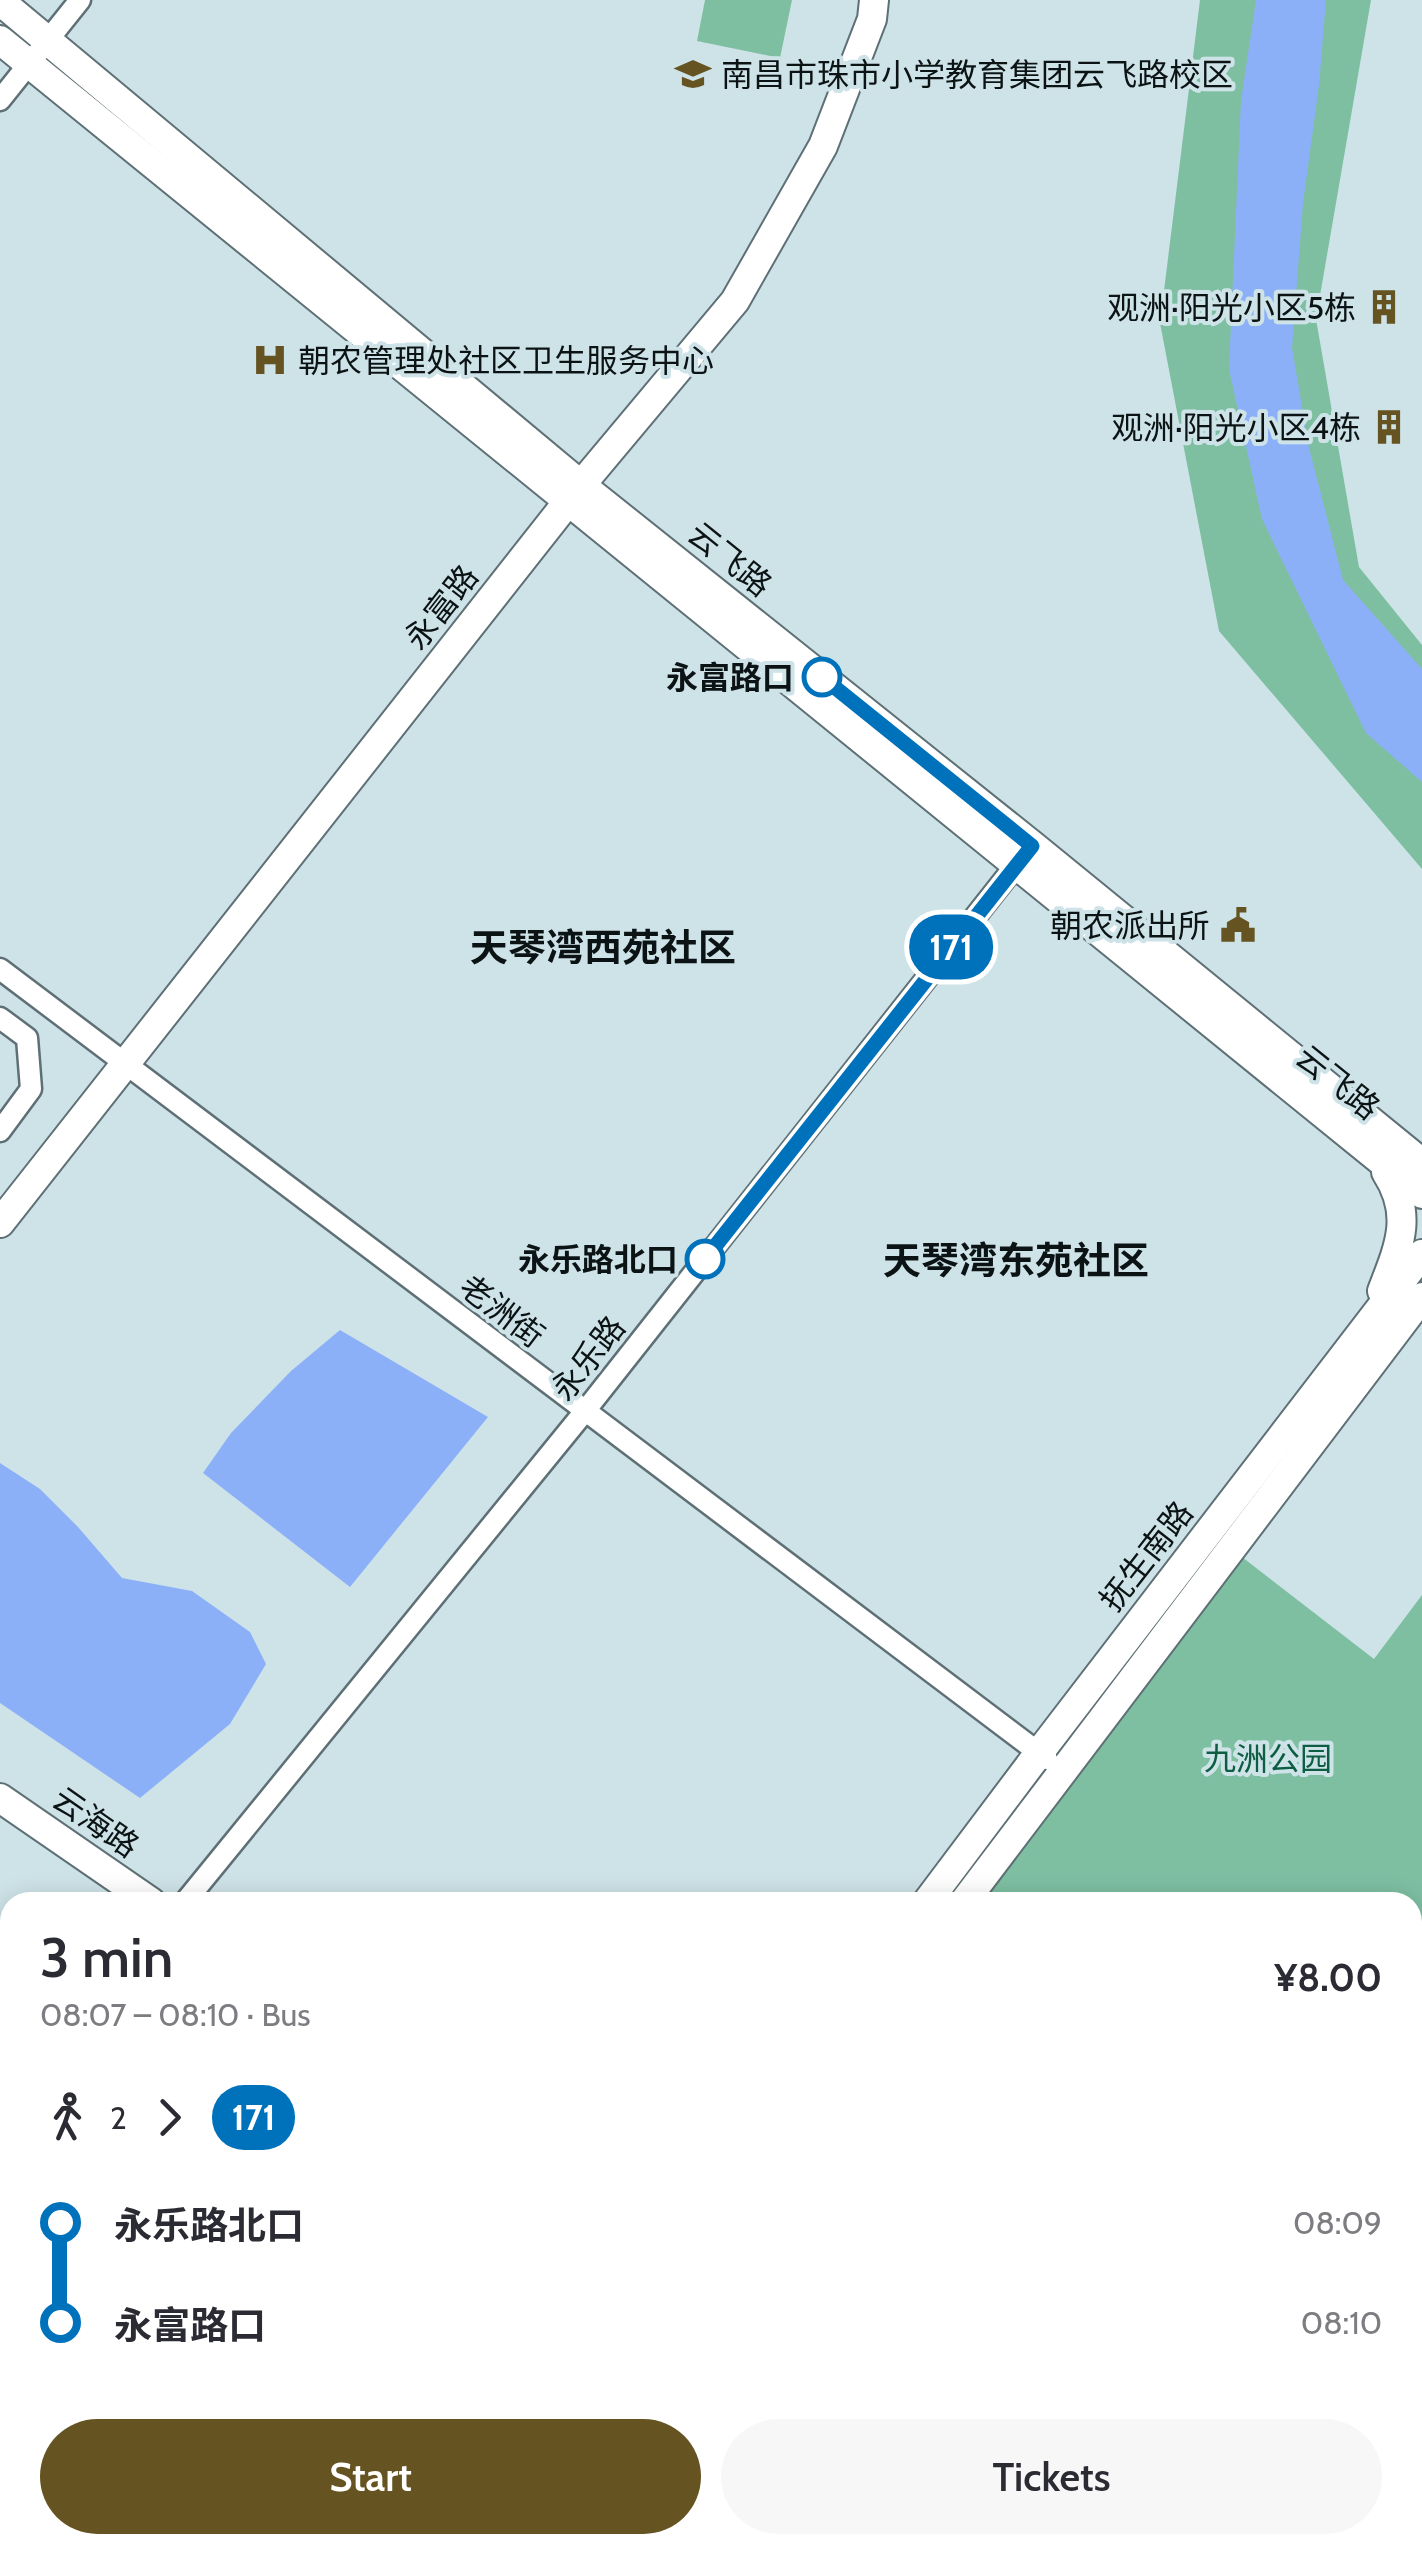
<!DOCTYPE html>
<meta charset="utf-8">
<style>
:root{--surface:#fff;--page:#f7f7f7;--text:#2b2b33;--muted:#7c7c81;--accent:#655421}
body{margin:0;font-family:Cabin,"Noto Sans SC",sans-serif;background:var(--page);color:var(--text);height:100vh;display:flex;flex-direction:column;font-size:38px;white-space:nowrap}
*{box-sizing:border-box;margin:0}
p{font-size:32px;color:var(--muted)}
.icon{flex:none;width:55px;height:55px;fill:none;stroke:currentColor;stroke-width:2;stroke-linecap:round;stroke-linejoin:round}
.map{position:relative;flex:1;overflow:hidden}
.sheet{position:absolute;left:0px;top:1892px;width:1422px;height:662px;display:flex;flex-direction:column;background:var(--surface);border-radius:30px 30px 0 0;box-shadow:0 5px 25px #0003}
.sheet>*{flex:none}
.badge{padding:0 20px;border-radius:32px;font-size:35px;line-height:65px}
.map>.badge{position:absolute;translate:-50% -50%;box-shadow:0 0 0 5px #fff}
.legs{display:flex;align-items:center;gap:15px;height:110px;padding:0 40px;font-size:32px}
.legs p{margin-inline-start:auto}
.summary{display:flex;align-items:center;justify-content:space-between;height:170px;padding:0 40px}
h1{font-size:55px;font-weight:600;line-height:75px}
.action{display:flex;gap:20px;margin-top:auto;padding:20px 40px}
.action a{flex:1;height:115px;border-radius:60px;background:var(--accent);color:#fff;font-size:40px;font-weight:600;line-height:115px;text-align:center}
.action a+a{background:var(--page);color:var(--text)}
ul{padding:0 40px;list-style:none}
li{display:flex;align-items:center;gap:35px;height:100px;font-size:38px}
li i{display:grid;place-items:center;width:15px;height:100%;margin:0 12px;background:currentColor}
li i::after{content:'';width:25px;height:25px;margin:-12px;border:8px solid;border-radius:50%;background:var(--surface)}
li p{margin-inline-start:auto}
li:first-child i{background:linear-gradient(#0000 50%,currentColor 0)}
li:last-child i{background:linear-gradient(currentColor 50%,#0000 0)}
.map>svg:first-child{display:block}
.green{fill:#7ebfa2}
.water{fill:#8cb0f8}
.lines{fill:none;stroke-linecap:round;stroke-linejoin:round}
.street-casing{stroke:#5e7075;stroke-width:25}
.secondary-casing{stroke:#5e7075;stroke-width:32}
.street{stroke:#fff;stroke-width:20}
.secondary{stroke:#fff;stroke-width:28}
.line-1-casing{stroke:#fff;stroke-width:22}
.line-1{stroke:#0072bc;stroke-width:15}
.stop-1-dot{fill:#fff;stroke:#0072bc;stroke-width:5}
.labels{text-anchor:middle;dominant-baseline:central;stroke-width:8;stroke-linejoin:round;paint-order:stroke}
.poi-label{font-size:32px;fill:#0c1315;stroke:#cee3e8;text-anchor:end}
.street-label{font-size:32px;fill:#0c1315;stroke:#cee3e8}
.stop-label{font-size:32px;font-weight:bold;fill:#0c1315;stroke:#cee3e8;text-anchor:end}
.park-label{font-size:32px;fill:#0d5d42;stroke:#cee3e8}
.quarter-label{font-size:38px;font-weight:bold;fill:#0c1315;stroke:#cee3e8}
</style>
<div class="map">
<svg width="1422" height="2553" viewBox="0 0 1422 2553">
<rect width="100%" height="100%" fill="#cee3e8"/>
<g class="green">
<polygon points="705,0 792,0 780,58 697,41"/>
<polygon points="1200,0 1371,0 1316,319 1359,567 1422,645 1422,869 1219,631 1160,323"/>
<polygon points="1242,1557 1374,1659 1422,1595 1422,2553 1154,2553 1142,2545 1412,2545 1412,1902 975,1902"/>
</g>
<g class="water">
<polygon points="1256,0 1326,0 1319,85 1303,203 1292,348 1309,448 1343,580 1422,669 1422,782 1366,733 1262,519 1229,369 1241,101"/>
<polygon points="340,1330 488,1417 350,1587 203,1473 231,1433 291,1371"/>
<polygon points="0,1463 40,1489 78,1527 122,1578 192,1591 250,1632 266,1664 230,1724 140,1798 0,1703"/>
<polygon points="1422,1923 1422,2471 1413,2477 1412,1993 1416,1988 1413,1971 1412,1930"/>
<polygon points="981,2545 1309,2545 1297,2553 976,2553"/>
</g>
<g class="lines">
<defs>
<g id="street">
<polyline points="0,100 80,0"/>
<polyline points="0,969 1047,1759"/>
<polyline points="0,1018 27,1038 31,1089 0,1131"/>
<polyline points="185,1902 585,1411 1024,855"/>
<polyline points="0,2167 10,2152"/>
<polyline points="0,2533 10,2539"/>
<polyline points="19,2545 31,2553"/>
</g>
<g id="secondary">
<polyline points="0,1 581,485 1032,845 1422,1163"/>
<polyline points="0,40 1422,1194"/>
<polyline points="0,1223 581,485 735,301 823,146 872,19 874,0"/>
<path d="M 1382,1291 C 1399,1247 1414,1215 1386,1172"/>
<polyline points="0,1798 151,1902"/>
<polyline points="927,1902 1039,1753 1422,1254"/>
<polyline points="964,1902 1422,1297"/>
<polyline points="1118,2545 1130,2553"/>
<polyline points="429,2553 435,2545"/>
<polyline points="463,2553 469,2545"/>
</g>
</defs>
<use href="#street" class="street-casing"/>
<use href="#secondary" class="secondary-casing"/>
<use href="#street" class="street"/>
<use href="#secondary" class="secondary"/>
</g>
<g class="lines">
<defs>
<polyline id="line-1" points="705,1259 1032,846 822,677"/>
</defs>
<use href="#line-1" class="line-1-casing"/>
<use href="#line-1" class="line-1"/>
</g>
<defs>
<symbol id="school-bare" viewBox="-9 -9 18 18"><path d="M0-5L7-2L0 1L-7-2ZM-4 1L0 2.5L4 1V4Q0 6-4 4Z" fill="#655421" stroke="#cee3e8" stroke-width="2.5" paint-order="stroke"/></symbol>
<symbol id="building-bare" viewBox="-9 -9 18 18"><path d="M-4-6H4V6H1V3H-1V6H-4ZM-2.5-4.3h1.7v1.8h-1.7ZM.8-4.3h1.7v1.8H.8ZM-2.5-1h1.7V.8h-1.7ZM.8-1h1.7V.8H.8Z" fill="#655421" stroke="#cee3e8" stroke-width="2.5" paint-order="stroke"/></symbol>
<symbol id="hospital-bare" viewBox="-9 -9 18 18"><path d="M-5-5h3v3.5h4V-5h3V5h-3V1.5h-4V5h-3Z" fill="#655421" stroke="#cee3e8" stroke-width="2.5" paint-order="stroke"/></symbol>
<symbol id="civic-bare" viewBox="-9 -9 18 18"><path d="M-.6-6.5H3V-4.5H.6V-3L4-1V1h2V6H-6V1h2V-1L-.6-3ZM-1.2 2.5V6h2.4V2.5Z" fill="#655421" stroke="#cee3e8" stroke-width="2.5" paint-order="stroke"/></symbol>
</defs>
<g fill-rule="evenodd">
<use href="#school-bare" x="668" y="49" width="50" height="50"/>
<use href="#building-bare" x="1359" y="282" width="50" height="50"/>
<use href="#hospital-bare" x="245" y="335" width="50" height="50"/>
<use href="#building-bare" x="1364" y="402" width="50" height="50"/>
<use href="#civic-bare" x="1213" y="900" width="50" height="50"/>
</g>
<g class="stop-1-dot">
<circle cx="822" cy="677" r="18"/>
<circle cx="705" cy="1259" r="18"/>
</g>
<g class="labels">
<g class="poi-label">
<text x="721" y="74" text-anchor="start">南昌市珠市小学教育集团云飞路校区</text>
<text x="1356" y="307">观洲·阳光小区5栋</text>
<text x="298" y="360" text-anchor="start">朝农管理处社区卫生服务中心</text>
<text x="1361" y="427">观洲·阳光小区4栋</text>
<text x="1210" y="925">朝农派出所</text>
</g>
<g class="street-label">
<text transform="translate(730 559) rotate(39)">云飞路</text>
<text transform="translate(441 607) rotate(-52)">永富路</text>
<text transform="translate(1338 1082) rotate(39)">云飞路</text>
<text transform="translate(502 1311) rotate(37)">老洲街</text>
<text transform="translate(588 1358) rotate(-52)">永乐路</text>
<text transform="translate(1146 1556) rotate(-52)">抚生南路</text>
<text transform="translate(96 1822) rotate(35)">云海路</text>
</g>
<g class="stop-label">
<text x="794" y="677">永富路口</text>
<text x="678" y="1259">永乐路北口</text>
</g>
<g class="park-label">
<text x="1268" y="1758">九洲公园</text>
</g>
<g class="quarter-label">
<text x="603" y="947">天琴湾西苑社区</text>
<text x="1016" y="1260">天琴湾东苑社区</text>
</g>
</g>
</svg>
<b class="badge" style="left:951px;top:947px;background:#0072bc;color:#fff">171</b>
<section class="sheet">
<div class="summary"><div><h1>3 min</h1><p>08:07 – 08:10 · Bus</p></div><b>¥8.00</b></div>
<div class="legs"><svg class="icon" aria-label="walk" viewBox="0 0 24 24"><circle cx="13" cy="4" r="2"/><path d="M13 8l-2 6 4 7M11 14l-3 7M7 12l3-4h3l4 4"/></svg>2<svg class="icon" aria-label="forward" viewBox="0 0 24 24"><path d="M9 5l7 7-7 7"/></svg><b class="badge" style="background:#0072bc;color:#fff">171</b></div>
<ul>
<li><i style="color:#0072bc"></i><b>永乐路北口</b><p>08:09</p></li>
<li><i style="color:#0072bc"></i><b>永富路口</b><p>08:10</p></li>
</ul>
<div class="action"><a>Start</a><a>Tickets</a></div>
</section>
</div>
